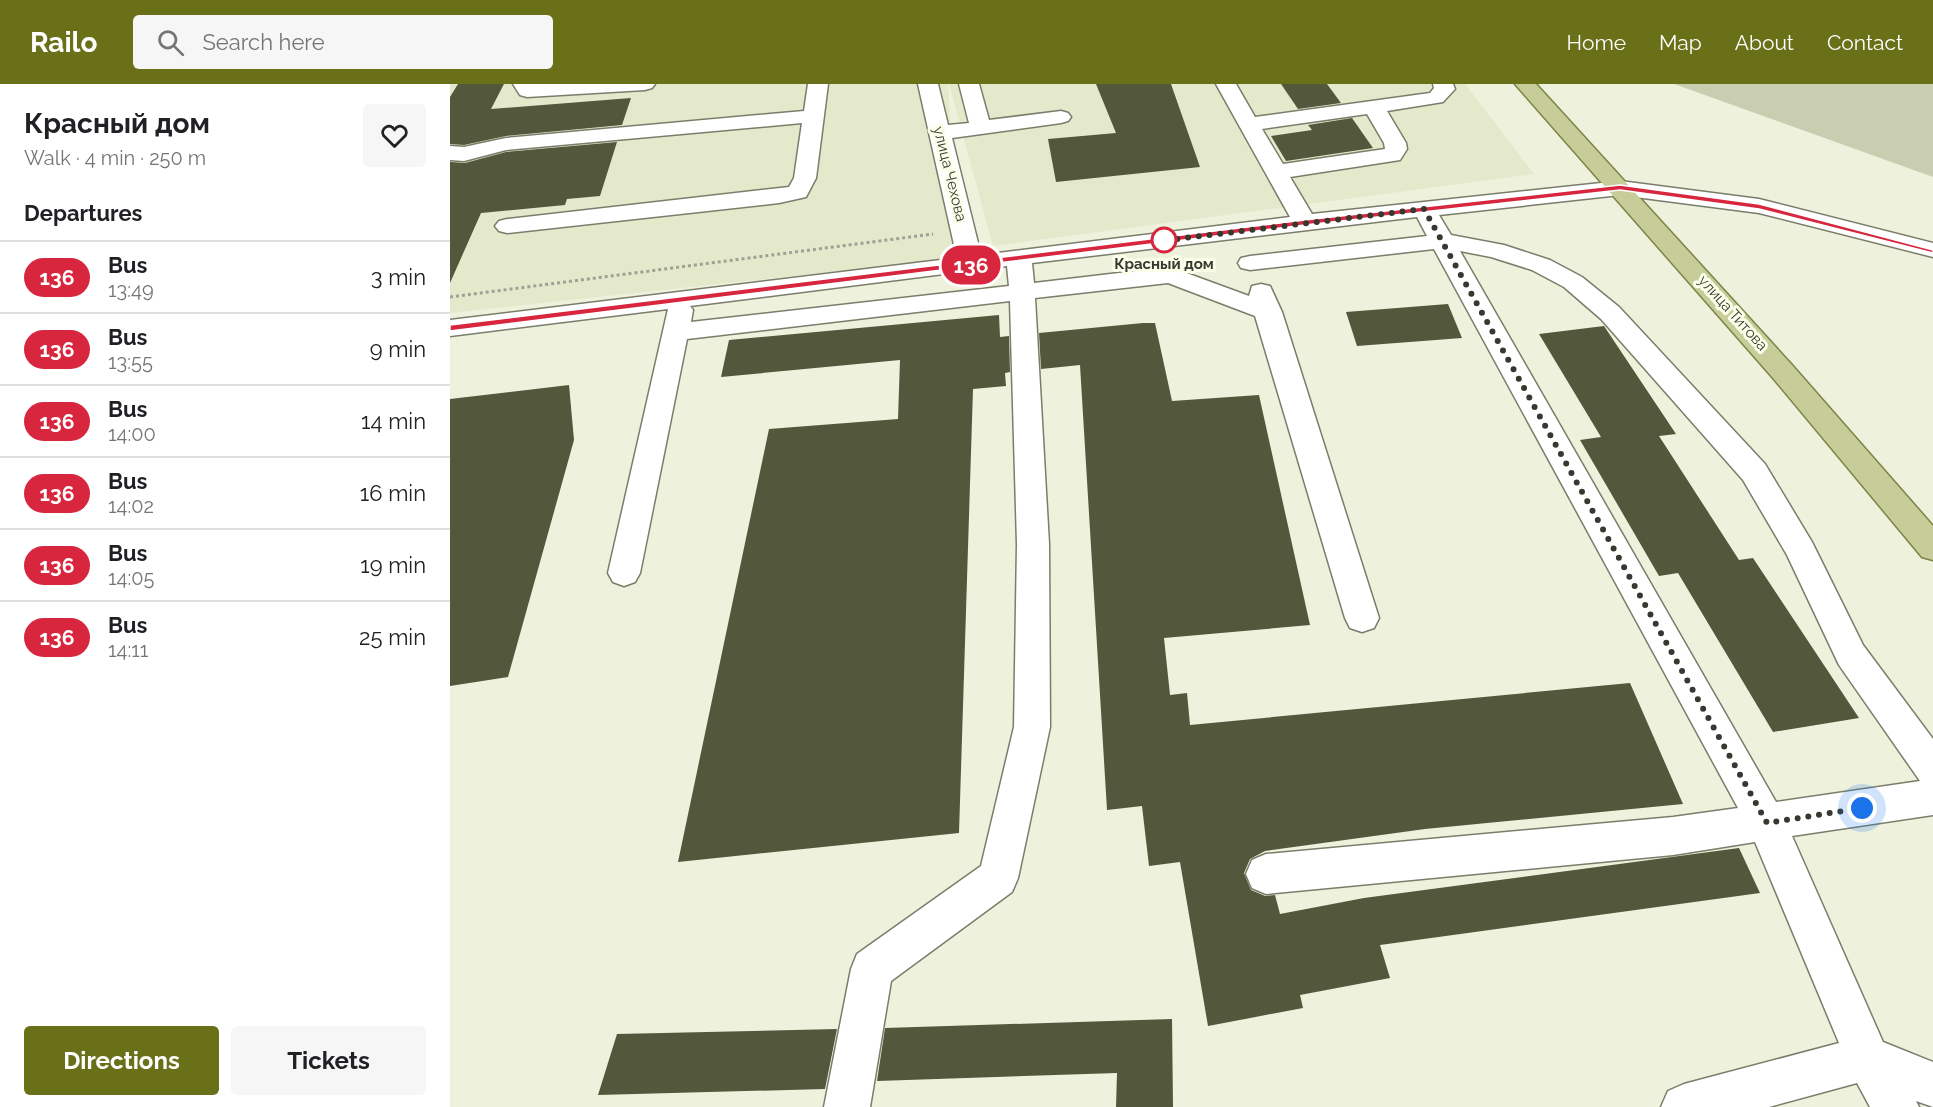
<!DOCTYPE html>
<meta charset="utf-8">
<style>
:root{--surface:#fff;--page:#f6f6f6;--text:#202124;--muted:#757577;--line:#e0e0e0;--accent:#697018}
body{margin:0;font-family:Raleway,sans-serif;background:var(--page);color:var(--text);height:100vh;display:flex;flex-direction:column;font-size:22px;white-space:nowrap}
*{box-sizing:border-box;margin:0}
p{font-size:20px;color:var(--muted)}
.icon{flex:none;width:33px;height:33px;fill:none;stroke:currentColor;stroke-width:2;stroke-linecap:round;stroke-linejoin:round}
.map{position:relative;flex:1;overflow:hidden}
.sheet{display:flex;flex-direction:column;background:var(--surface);width:450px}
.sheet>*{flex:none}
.badge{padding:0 12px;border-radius:20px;font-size:21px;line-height:39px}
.you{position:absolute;width:30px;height:30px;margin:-15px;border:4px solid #fff;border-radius:50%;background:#1a73e8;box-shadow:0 0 0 9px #1a73e833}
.map>.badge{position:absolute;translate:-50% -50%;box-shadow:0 0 0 3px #fff}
h2{padding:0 24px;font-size:22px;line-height:54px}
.round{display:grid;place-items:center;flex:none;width:63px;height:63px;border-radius:6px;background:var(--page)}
.head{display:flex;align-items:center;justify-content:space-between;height:102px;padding:0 24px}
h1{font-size:28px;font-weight:700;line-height:45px}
.cta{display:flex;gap:12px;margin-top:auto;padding:12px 24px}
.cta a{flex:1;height:69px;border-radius:6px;background:var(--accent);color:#fff;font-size:24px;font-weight:700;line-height:69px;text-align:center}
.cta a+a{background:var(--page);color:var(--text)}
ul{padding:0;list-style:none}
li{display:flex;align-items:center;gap:18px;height:72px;padding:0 24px;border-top:2px solid var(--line)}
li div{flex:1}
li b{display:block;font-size:22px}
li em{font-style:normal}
li .badge{min-width:66px;font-weight:700;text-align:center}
header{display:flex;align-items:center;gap:36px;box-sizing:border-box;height:84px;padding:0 30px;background:var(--accent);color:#fff}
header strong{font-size:28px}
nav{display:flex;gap:33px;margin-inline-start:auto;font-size:21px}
.search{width:420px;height:54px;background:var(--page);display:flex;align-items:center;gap:15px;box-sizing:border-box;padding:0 21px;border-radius:6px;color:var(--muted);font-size:22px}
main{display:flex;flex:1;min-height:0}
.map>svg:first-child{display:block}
.built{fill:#e5e9cc}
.green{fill:#caceb1}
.building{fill:#53573b}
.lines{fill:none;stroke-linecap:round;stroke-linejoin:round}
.minor-casing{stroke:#7a7d6a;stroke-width:3}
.major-casing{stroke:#7d8347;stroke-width:3}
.path{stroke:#9fa192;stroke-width:3;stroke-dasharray:3 3;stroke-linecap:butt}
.minor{fill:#fff;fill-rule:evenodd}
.major{fill:#c7cd98;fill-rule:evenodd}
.line{fill:#d7263d;stroke:#fff;stroke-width:1.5}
.walk{stroke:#373830;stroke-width:6;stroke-dasharray:0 10.8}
.stop-dot{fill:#fff;stroke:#d7263d;stroke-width:3}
.labels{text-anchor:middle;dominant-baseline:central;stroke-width:6;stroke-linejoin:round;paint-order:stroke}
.far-street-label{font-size:15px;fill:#373830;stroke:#fbffe9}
.far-stop-label{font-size:15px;font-weight:bold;fill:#373830;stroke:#fbffe9}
</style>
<header>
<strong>Railo</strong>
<div class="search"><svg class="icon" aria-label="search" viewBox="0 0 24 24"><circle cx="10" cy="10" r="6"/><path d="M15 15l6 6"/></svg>Search here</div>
<nav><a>Home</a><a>Map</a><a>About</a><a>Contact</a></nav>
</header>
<main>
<section class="sheet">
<div class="head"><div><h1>Красный дом</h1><p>Walk · 4 min · 250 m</p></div><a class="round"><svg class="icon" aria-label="heart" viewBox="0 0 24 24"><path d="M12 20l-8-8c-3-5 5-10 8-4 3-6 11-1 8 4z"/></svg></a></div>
<h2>Departures</h2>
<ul>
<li><span class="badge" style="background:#d7263d;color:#fff">136</span><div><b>Bus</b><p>13:49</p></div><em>3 min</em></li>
<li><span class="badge" style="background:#d7263d;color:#fff">136</span><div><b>Bus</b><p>13:55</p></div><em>9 min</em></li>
<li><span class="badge" style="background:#d7263d;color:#fff">136</span><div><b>Bus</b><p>14:00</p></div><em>14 min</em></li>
<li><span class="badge" style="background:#d7263d;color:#fff">136</span><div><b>Bus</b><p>14:02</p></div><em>16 min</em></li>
<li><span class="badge" style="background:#d7263d;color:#fff">136</span><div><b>Bus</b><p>14:05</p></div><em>19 min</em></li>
<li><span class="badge" style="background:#d7263d;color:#fff">136</span><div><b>Bus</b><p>14:11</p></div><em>25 min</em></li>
</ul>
<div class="cta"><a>Directions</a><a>Tickets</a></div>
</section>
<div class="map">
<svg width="1483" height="1023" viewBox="0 0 1483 1023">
<rect width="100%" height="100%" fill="#eef1dc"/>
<g class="built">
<polygon points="0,0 498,0 509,174 0,229"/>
<polygon points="499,0 1015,0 1084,90 543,162"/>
</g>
<polygon class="green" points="1224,0 1483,0 1483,93"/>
<g class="building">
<polygon points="8,0 54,0 41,25 181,14 172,41 56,52 14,61 0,60 0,13"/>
<polygon points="646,0 721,0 750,83 606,98 598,55 666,49"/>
<polygon points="831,0 877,0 891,19 848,25"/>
<polygon points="902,34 923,64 836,77 821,52 862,46 858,41"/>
<polygon points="167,58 150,112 117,115 115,121 31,129 0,199 0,78 15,79 56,68"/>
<polygon points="998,220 1012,254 907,262 896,228"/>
<polygon points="549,231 550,253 559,252 560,288 555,289 556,302 523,305 509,749 228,778 319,345 448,335 450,276 271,293 279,256"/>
<polygon points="693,239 705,239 722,317 809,311 860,541 714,554 720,611 737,609 740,641 1180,599 1233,720 975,745 815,767 800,775 794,789 801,806 815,812 825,811 830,830 914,814 1289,764 1310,809 930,861 940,894 850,911 853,924 758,942 730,778 699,782 692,722 657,726 630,281 591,285 589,249"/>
<polygon points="1154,242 1226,350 1209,352 1289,476 1303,474 1409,634 1323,648 1228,489 1209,492 1130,356 1151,353 1089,250"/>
<polygon points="119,301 124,356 58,593 0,602 0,315"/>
<polygon points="722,935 723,1023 666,1023 667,989 427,997 435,944"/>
<polygon points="387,945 375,1005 148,1011 167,950"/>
</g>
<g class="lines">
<defs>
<g id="minor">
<polygon points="63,0 205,0 202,4 195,6 77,13 70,11"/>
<polygon points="358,0 378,0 366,94 356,113 329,119 57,149 49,147 45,142 49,137 57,135 339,103 344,94 352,39 56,66 14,77 0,76 0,62 14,63 56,54 354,27"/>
<path d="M 468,0 L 488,0 L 498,41 L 519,39 L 509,0 L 529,0 L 539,36 L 611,27 L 618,29 L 621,33 L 618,37 L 611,39 L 502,54 L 531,171 L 840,133 L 766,0 L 786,0 L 805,33 L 980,9 L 984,4 L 983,0 L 1003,0 L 1005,5 L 993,18 L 937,27 L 956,59 L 957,65 L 950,76 L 840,93 L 862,130 L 1170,97 L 1309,115 L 1483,159 L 1483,173 L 1309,129 L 1170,111 L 989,131 L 1001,151 L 1054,161 L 1100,176 L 1132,193 L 1169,223 L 1315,380 L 1362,458 L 1413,561 L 1483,655 L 1483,731 L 1342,752 L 1433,958 L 1483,978 L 1483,1023 L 1466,1017 L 1469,1023 L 1420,1023 L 1407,999 L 1319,1023 L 1211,1023 L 1218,1007 L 1234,1000 L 1389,959 L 1305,758 L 1223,771 L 816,810 L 802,804 L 796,790 L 802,776 L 816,770 L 1223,733 L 1288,724 L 984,165 L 800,186 L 791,184 L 788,179 L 791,174 L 800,172 L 977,152 L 967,133 L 582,179 L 584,199 L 720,183 L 799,212 L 802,202 L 811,200 L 820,202 L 832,228 L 929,534 L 924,544 L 912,548 L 900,544 L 895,534 L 805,232 L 718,199 L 585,214 L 599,460 L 600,643 L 568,794 L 562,808 L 441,897 L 420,1023 L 374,1023 L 401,885 L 407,870 L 531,782 L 564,643 L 567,460 L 560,217 L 237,255 L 190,489 L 185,498 L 174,502 L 163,498 L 158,489 L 218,225 L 0,252 L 0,236 L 507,174 ZM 917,30 L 934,59 L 935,65 L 833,80 L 812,45 ZM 1010,167 L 1041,173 L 1082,186 L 1114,203 L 1151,235 L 1293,396 L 1337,471 L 1389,581 L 1470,697 L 1326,718 ZM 557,182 L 559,202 L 241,238 L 243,226 L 240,222 Z"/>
</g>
<polygon id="major" points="1065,0 1086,0 1342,281 1483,442 1483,476 1472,473 1323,294"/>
</defs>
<use href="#minor" class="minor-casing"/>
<use href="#major" class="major-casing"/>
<polyline class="path" points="0,213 483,150"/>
<use href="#minor" class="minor"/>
<use href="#major" class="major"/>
</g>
<polygon class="line" points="1170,101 1309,120 1483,166 1483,169 1309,125 1170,106 855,141 0,247 0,241 855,136"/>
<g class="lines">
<polyline class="walk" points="714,156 710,157 974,125 1317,739 1412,724"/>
</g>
<circle class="stop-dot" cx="714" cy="156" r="12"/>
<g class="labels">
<g class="far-street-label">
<text transform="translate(500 90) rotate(76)">улица Чехова</text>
<text transform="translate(1283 229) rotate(48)">улица Титова</text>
</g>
<g class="far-stop-label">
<text x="714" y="180">Красный дом</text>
</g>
</g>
</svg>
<div class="you" style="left:1412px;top:724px"></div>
<b class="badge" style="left:521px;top:181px;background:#d7263d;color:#fff">136</b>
</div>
</main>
